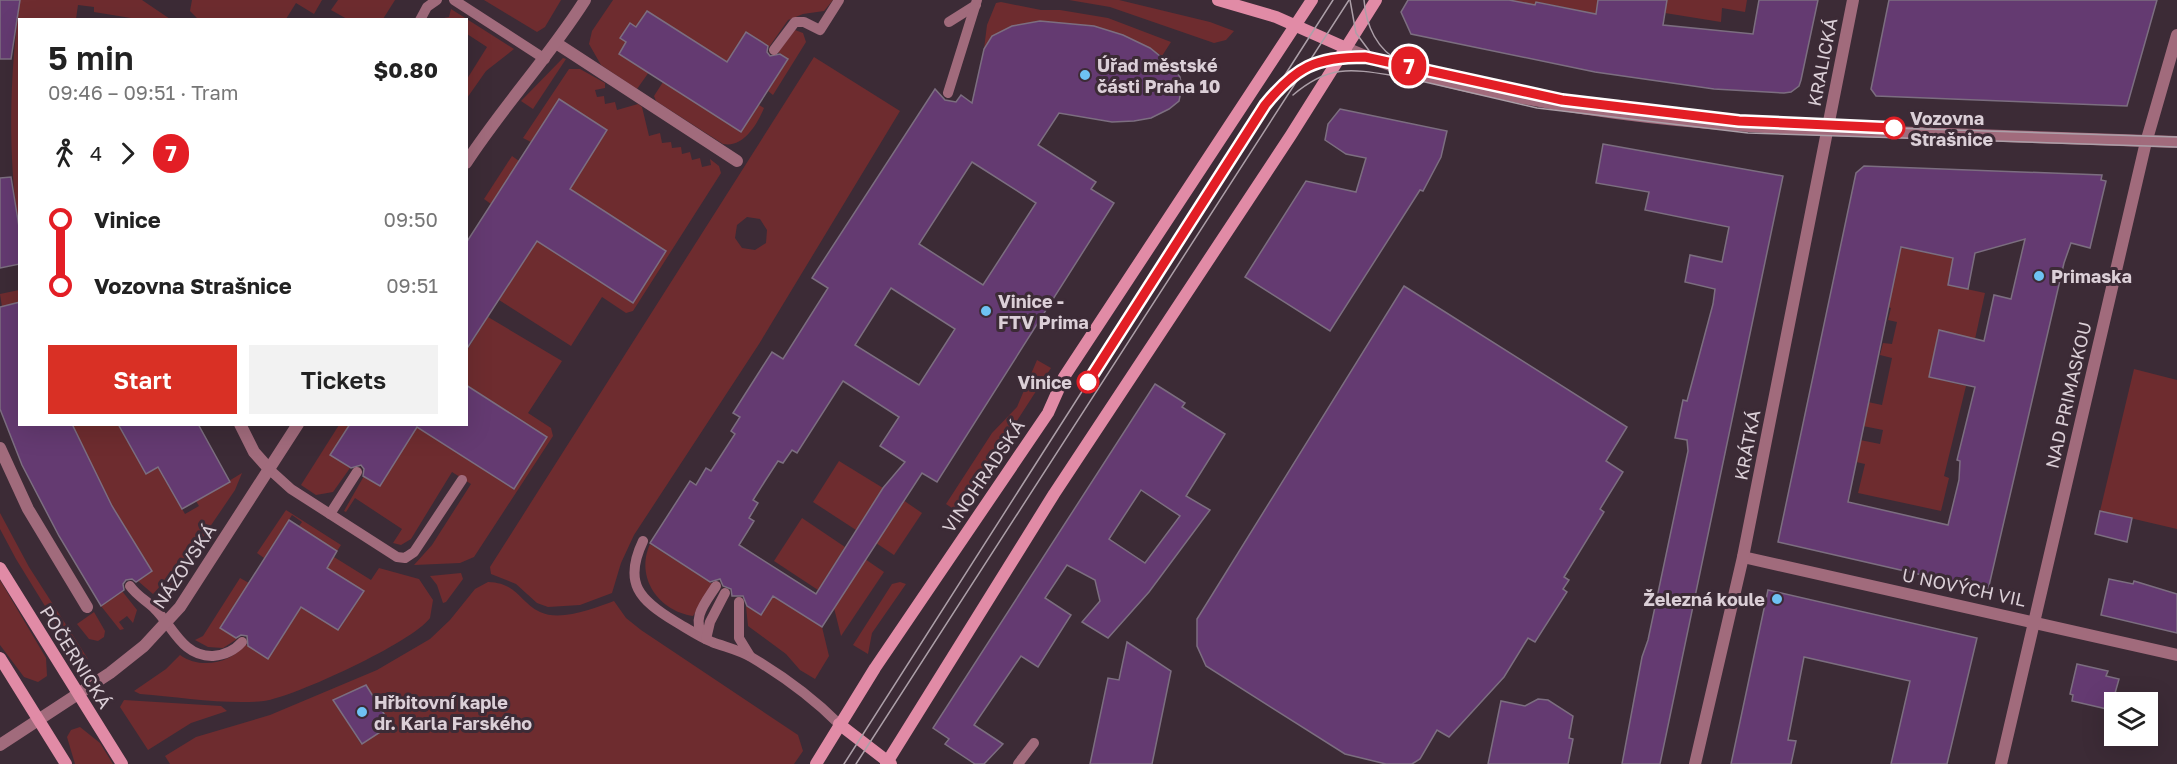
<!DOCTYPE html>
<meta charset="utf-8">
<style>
:root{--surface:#fff;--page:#f2f2f2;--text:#222;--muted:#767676;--accent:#d93025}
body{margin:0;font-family:"Golos Text",sans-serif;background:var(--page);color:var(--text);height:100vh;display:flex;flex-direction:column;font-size:22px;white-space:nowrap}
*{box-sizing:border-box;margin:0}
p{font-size:20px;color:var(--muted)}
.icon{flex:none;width:33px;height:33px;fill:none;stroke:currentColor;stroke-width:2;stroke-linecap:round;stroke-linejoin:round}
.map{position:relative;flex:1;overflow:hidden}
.side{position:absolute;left:18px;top:18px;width:450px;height:408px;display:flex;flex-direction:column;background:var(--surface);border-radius:0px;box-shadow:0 6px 24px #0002}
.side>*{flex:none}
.badge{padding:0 12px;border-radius:20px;font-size:21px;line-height:39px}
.fabs{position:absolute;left:2104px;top:692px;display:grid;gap:12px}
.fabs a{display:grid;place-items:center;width:54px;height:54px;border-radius:0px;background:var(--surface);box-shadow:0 6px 24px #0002;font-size:30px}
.map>.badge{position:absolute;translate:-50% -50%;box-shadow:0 0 0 3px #fff}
.legs{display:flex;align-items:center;gap:9px;height:66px;padding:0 30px;font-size:20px}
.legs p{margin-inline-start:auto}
.headline{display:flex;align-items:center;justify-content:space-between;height:102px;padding:0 30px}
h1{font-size:33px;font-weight:600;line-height:45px}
.action{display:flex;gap:12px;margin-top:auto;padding:12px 30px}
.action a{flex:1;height:69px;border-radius:0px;background:var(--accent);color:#fff;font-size:24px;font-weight:600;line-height:69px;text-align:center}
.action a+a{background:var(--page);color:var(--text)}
ul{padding:0 30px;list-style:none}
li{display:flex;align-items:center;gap:21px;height:66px;font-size:22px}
li i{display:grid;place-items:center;width:9px;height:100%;margin:0 8px;background:currentColor}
li i::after{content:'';width:15px;height:15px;margin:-8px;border:4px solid;border-radius:50%;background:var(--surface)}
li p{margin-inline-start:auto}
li:first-child i{background:linear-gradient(#0000 50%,currentColor 0)}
li:last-child i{background:linear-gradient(currentColor 50%,#0000 0)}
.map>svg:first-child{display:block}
.green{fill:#6e2c2f;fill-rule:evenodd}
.building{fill:#643a71;stroke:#7c6e80;stroke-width:1.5;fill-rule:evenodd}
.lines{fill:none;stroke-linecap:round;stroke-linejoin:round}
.lane{stroke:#a16b7c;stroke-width:10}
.street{stroke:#a16b7c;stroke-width:12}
.secondary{stroke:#e18ba6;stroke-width:12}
.tram{stroke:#ac9fa8;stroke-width:1.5}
.line-1-casing{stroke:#fff;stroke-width:14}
.line-1{stroke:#e31e25;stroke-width:9}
.poi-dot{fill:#6ec2f3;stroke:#3c2b36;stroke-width:2}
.stop-1-dot{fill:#fff;stroke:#e31e25;stroke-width:3}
.labels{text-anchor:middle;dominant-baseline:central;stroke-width:6;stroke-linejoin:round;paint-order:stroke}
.street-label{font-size:18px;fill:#dbcfd7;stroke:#3c2b36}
.poi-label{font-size:18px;font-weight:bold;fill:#dbcfd7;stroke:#3c2b36;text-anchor:start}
.stop-label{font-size:18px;font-weight:bold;fill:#dbcfd7;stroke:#3c2b36;text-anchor:start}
</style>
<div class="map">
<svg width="2177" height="764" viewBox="0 0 2177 764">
<rect width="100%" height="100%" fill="#3c2b36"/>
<g class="green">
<path d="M 20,0 L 142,0 L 170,19 L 137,19 L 94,12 L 94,7 L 78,5 L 76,19 L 20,20 L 19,233 C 8,155 9,78 20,0 Z"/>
<polygon points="192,0 322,0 314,14 296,3 286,19 199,20 190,11"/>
<polygon points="338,0 395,0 383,19 347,19 331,10"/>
<polygon points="484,0 561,0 545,27 537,32"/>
<polygon points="613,0 833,0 824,11 803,14 788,20 769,47 746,32 727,62 647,11 636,27 630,23 620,38 626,42 619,54 649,72 637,89 601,65 589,44 592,31"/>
<polygon points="1069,0 1119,0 1210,22 1234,31 1226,40 1214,43 1110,7"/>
<polygon points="1509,0 1606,0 1604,15 1537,2 1535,5"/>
<polygon points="1667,0 1747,0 1745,12 1722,8 1721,22 1665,13"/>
<path d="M 1001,2 L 1041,10 L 1060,10 L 1108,18 L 1171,42 L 1162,56 C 1126,31 1008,0 984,49 L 987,25 L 996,3 Z"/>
<polygon points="451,9 514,49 486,71 467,98 467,79 487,47 467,34 466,20 439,19 449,17"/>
<polygon points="795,30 803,33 806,42 773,95 768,91 788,59 778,52"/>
<path d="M 814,57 L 900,111 L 759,344 L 634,535 L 621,563 L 612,593 L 580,605 L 548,607 L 537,603 L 516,584 L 491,574 L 490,567 ZM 747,217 L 760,219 L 767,230 L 766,243 L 755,250 L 742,248 L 735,238 L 737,225 Z"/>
<polygon points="563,58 566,59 533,109 521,101"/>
<polygon points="569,69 580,69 605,83 605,88 595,90 597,97 604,96 605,104 615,102 617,110 638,104 642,107 649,136 660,133 662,143 671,142 672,148 681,147 682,154 690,152 692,160 700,158 702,167 711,165 710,159 719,166 721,173 633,311 626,313 602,297 571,346 499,300 537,241 633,303 666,251 570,189 607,130 559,99 531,142 523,138"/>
<path d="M 663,82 L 741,132 L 759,105 L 764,108 C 757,125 743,148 723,144 L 656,101 L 654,96 Z"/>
<polygon points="512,156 519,161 491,204 484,199"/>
<polygon points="1901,248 1953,258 1948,285 1985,293 1975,339 1939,330 1929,377 1966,386 1944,476 1949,478 1941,511 1858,493 1865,464 1856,462 1860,440 1880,444 1883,430 1863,426 1868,402 1882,405 1892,358 1880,355 1883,343 1892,344 1897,322 1888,320 1891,308 1888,307"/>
<polygon points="19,290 19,302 2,307 0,294"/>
<polygon points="488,317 562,361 528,413 551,428 553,436 474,557 460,563 414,565 432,545 471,484 452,472 411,539 401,545 393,543 402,529 355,498 346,512 344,511 364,476 380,486 417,427 514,489 547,437 467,385 467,350"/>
<polygon points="1037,360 1051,368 982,475 955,510 946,504 992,433 1017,407"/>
<polygon points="2134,369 2177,380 2177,529 2100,511"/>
<polygon points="72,425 118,425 146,474 163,465 166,481 185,514 199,506 196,501 242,473 235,490 169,587 162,584 153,594 138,581 152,571 112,506"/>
<polygon points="339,425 350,425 350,468 333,492 316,495 301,485"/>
<polygon points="839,461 883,488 856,530 813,502"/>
<polygon points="903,500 922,513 894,555 876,543"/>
<polygon points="286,510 341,545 337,551 299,526 302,522 292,515 264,558 257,553"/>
<polygon points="0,513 29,567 88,659 72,650 16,559 0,529"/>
<polygon points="802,518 845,547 818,590 774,561"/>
<path d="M 650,544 L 713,584 L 693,616 C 658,611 635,577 650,544 Z"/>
<path d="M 334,557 L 371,580 L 379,568 L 419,579 L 433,600 L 430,618 C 413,642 294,697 264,701 C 228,705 178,697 140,694 L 134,691 L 166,669 L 180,655 C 201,670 232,663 245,644 L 268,658 L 301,607 L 339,630 L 363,591 L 327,568 Z"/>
<polygon points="865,559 884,572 841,636 834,608"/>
<polygon points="461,573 463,579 446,602 443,603 437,585 430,576"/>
<polygon points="240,578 249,583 220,627 237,639 223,648 208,647 195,640 203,636"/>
<polygon points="0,580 46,658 47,676 38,682 24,677 0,645"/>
<path d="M 488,582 C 518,583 519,602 540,612 C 561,622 594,608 614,601 L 626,618 L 641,630 L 798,735 L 803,751 L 794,764 L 170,764 L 165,756 L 196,737 L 270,715 L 377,670 L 430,639 L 450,620 L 475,589 ZM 366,686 L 390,725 L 361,744 L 333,700 Z"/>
<polygon points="900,582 906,584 872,633 868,654 853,645 892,584"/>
<polygon points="122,591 137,610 133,623 127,616 119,622 124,629 120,630 101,606"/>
<polygon points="773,596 822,627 829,656 815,679 800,670 786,654 748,626 746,606 761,615"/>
<polygon points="94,612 105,631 104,637 98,641 89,639 77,624"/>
<polygon points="124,700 221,706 227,711 191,723 148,750 120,707"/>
<polygon points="80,727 100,743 113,764 75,764 67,737 71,730"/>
</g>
<g class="building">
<polygon points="0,0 20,0 11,59 0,59"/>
<polygon points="1408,0 1509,0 1535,5 1536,2 1596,14 1598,0 1667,0 1663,25 1753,34 1759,0 1818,0 1801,80 1799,86 1791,92 1784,93 1714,89 1595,72 1411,34 1401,12"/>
<polygon points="1889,0 2157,0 2127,106 1876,96 1871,89"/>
<polygon points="647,11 727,62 746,32 768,46 767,52 770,56 780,54 788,59 741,132 619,54 626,42 620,38 630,23 636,27"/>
<path d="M 1040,21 L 1094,26 L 1123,35 L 1150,48 L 1171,65 L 1180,77 L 1182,87 L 1179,101 L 1169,109 L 1151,118 L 1134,121 L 1112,122 L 1059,113 L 1038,145 L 1096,182 L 1091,189 L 1114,203 L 937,482 L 922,473 L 822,627 L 773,596 L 761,615 L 747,606 L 743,596 L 732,596 L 731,589 L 723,586 L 720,579 L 710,582 L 650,543 L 690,481 L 696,485 L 706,468 L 711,471 L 722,454 L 735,434 L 731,431 L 740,417 L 733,413 L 772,352 L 783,359 L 828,288 L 812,278 L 935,89 L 945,100 L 956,102 L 961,95 L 972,103 L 984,49 L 992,36 L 1012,26 ZM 972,162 L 1036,203 L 983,285 L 919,244 ZM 891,288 L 955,329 L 919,385 L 855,345 ZM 843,381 L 899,417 L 880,446 L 905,462 L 883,488 L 816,594 L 739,545 L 754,521 L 749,518 L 758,503 L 753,500 L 765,481 L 778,461 L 783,463 L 792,450 L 797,453 Z"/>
<polygon points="559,99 607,130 570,189 666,251 633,303 537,241 466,350 466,243"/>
<polygon points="1340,109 1447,131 1441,157 1423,191 1420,190 1330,331 1245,277 1306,181 1356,192 1366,158 1346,154 1325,140 1328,124"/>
<polygon points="1603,144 1783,176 1660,764 1622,764 1642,657 1648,640 1688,451 1687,440 1675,438 1683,400 1687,401 1713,304 1715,289 1685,282 1690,255 1722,262 1729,227 1645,210 1649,192 1596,183"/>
<path d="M 1864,166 L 2102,175 L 2101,180 L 2106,181 L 2090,248 L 2071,243 L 2064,263 L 1988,590 L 1778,542 L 1856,173 ZM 2025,239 L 2011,299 L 1994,295 L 1984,341 L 1939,330 L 1929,377 L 1975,387 L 1957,460 L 1960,461 L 1959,480 L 1948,525 L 1848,502 L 1901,247 L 1953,258 L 1948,285 L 1968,289 L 1975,253 Z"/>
<polygon points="11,177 20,233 20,264 0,268 0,178"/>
<polygon points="1404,286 1627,427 1606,461 1623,472 1600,509 1604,512 1564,577 1569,580 1563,589 1567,592 1535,642 1528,638 1504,677 1449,737 1437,730 1420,759 1412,764 1386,764 1345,754 1206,666 1197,646 1197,619"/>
<polygon points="20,302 20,424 72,424 112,506 152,571 136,582 132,579 126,580 123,584 124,590 101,606 59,536 22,465 0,409 0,307"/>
<path d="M 1155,384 L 1185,403 L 1182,407 L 1225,434 L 1186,496 L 1210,510 L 1149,592 L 1108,638 L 1082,622 L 1100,601 L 1095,580 L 1067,565 L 1045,598 L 1071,615 L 1038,667 L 1021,656 L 974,725 L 1003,744 L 984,764 L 975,764 L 945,744 L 949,739 L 933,728 ZM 1141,490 L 1180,516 L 1145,563 L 1109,539 Z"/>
<polygon points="466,385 547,437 514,489 417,427 380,486 363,476 364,469 361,465 351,468 330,455 350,424 466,424"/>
<polygon points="118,424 198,424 230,482 182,509 158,467 146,474"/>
<polygon points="2100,511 2132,518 2127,542 2095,534"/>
<polygon points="289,520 337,551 327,568 364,591 338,630 301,607 268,659 248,646 247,636 241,635 236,638 220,628"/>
<polygon points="2109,579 2133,584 2134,581 2177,594 2177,633 2101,615"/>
<polygon points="1768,590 1977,638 1947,764 1891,764 1910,681 1804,657 1788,740 1796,741 1791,764 1731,764"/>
<polygon points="1127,642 1171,671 1152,764 1090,764 1108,678 1119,680"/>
<polygon points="2077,664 2108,671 2106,676 2119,679 2112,704 2109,703 2107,709 2072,701 2073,695 2070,694"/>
<polygon points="366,685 391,725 362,744 333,700"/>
<polygon points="1538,699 1548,700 1573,716 1569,738 1573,739 1568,764 1488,764 1501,701 1525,706"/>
</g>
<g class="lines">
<g class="lane">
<polyline points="454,0 545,59"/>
<polyline points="420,20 427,7 437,0"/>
<polyline points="949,22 976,5"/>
<polyline points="774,50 795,22 804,22 820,30 839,0"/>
<polyline points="948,93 977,0"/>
<polyline points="270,470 291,489 397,557 405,558 414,552 462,480"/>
<polyline points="330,514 357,472"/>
<path d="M 643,541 C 623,583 639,600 676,622 C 688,629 700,637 712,642 C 725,647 739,650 751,657 C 783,676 813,698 839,724"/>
<path d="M 130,586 C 137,596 146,600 154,608 C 173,626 182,657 213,656 C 225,655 234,651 242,642"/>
<polyline points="739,602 739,638 750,656"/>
<path d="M 704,637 C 690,619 706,602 716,586"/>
<polyline points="706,639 710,622 725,593"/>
<polyline points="1018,764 1034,743"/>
</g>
<g class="street">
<polyline points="556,43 737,161"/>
<path d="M 1346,48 C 1391,68 1441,81 1489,91 C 1611,118 1735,128 1859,131 C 1965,134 2071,139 2177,142"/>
<path d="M 466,163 C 503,106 549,57 585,0"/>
<polyline points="240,424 254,452 270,470"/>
<polyline points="0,448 28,509 87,607"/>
<polyline points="1743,557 2177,655"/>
<polyline points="0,745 110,673 144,646 180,607 298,424"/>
<polyline points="1695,764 1743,557 1853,0"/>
<polyline points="2001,764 2145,146 2177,35"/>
</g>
<g class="secondary">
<polyline points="1218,0 1276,17 1346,48"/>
<polyline points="0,568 122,764"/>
<polyline points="0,658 66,764"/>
<polyline points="839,724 891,764"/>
<polyline points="816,764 875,668 1048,413 1064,377 1312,0"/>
<polyline points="886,764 1054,494 1291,135 1376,0"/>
</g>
<g class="tram">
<polyline points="1350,0 1356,33 1376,60 1387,67 1412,79 1537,108 1748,133 2177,147"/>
<path d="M 1364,0 C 1366,26 1377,50 1401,62"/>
<polyline points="1283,78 1333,0"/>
<path d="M 1293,95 C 1329,64 1352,69 1396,76"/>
<path d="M 844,764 L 1265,105 C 1296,67 1315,57 1364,57 L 1562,100 L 1698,117 L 1828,126 L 2177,137"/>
<polyline points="856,764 1349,0"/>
</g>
</g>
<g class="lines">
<defs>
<path id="line-1" d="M 1088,382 L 1265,105 C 1296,67 1315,57 1365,57 L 1562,100 L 1739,121 L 1894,128"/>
</defs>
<use href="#line-1" class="line-1-casing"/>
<use href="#line-1" class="line-1"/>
</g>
<g class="poi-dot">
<circle cx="1085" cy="75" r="6"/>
<circle cx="2039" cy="276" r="6"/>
<circle cx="986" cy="311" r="6"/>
<circle cx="1777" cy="599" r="6"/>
<circle cx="362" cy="712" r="6"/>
</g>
<g class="stop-1-dot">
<circle cx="1894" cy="128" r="10"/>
<circle cx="1088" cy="382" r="10"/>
</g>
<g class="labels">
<g class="street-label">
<text transform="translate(1822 62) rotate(-79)">KRALICKÁ</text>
<text transform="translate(2068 395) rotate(-77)">NAD PRIMASKOU</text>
<text transform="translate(1747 445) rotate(-79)">KRÁTKÁ</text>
<text transform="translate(983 476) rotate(-56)">VINOHRADSKÁ</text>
<text transform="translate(184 566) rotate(-56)">NÁZOVSKÁ</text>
<text transform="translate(1964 587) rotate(12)">U NOVÝCH VIL</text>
<text transform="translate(76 657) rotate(58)">POČERNICKÁ</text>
</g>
<g class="poi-label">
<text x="1097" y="65">Úřad městské<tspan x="1097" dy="21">části Praha 10</tspan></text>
<text x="2051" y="276">Primaska</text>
<text x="998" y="301">Vinice -<tspan x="998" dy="21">FTV Prima</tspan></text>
<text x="1765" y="599" text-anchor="end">Železná koule</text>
<text x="374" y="702">Hřbitovní kaple<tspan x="374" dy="21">dr. Karla Farského</tspan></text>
</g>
<g class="stop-label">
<text x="1910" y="118">Vozovna<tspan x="1910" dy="21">Strašnice</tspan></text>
<text x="1072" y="382" text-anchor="end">Vinice</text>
</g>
</g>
</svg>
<div class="fabs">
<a><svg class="icon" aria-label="layers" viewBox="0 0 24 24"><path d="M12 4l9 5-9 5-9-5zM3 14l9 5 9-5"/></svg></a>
</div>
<b class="badge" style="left:1409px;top:66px;background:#e31e25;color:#fff">7</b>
<section class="side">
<div class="headline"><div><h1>5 min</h1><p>09:46 – 09:51 · Tram</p></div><b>$0.80</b></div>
<div class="legs"><svg class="icon" aria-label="walk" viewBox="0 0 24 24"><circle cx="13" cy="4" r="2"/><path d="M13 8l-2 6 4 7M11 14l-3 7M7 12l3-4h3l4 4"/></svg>4<svg class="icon" aria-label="forward" viewBox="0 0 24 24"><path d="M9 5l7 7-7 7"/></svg><b class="badge" style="background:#e31e25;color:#fff">7</b></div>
<ul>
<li><i style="color:#e31e25"></i><b>Vinice</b><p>09:50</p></li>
<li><i style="color:#e31e25"></i><b>Vozovna Strašnice</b><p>09:51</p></li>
</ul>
<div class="action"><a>Start</a><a>Tickets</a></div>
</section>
</div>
